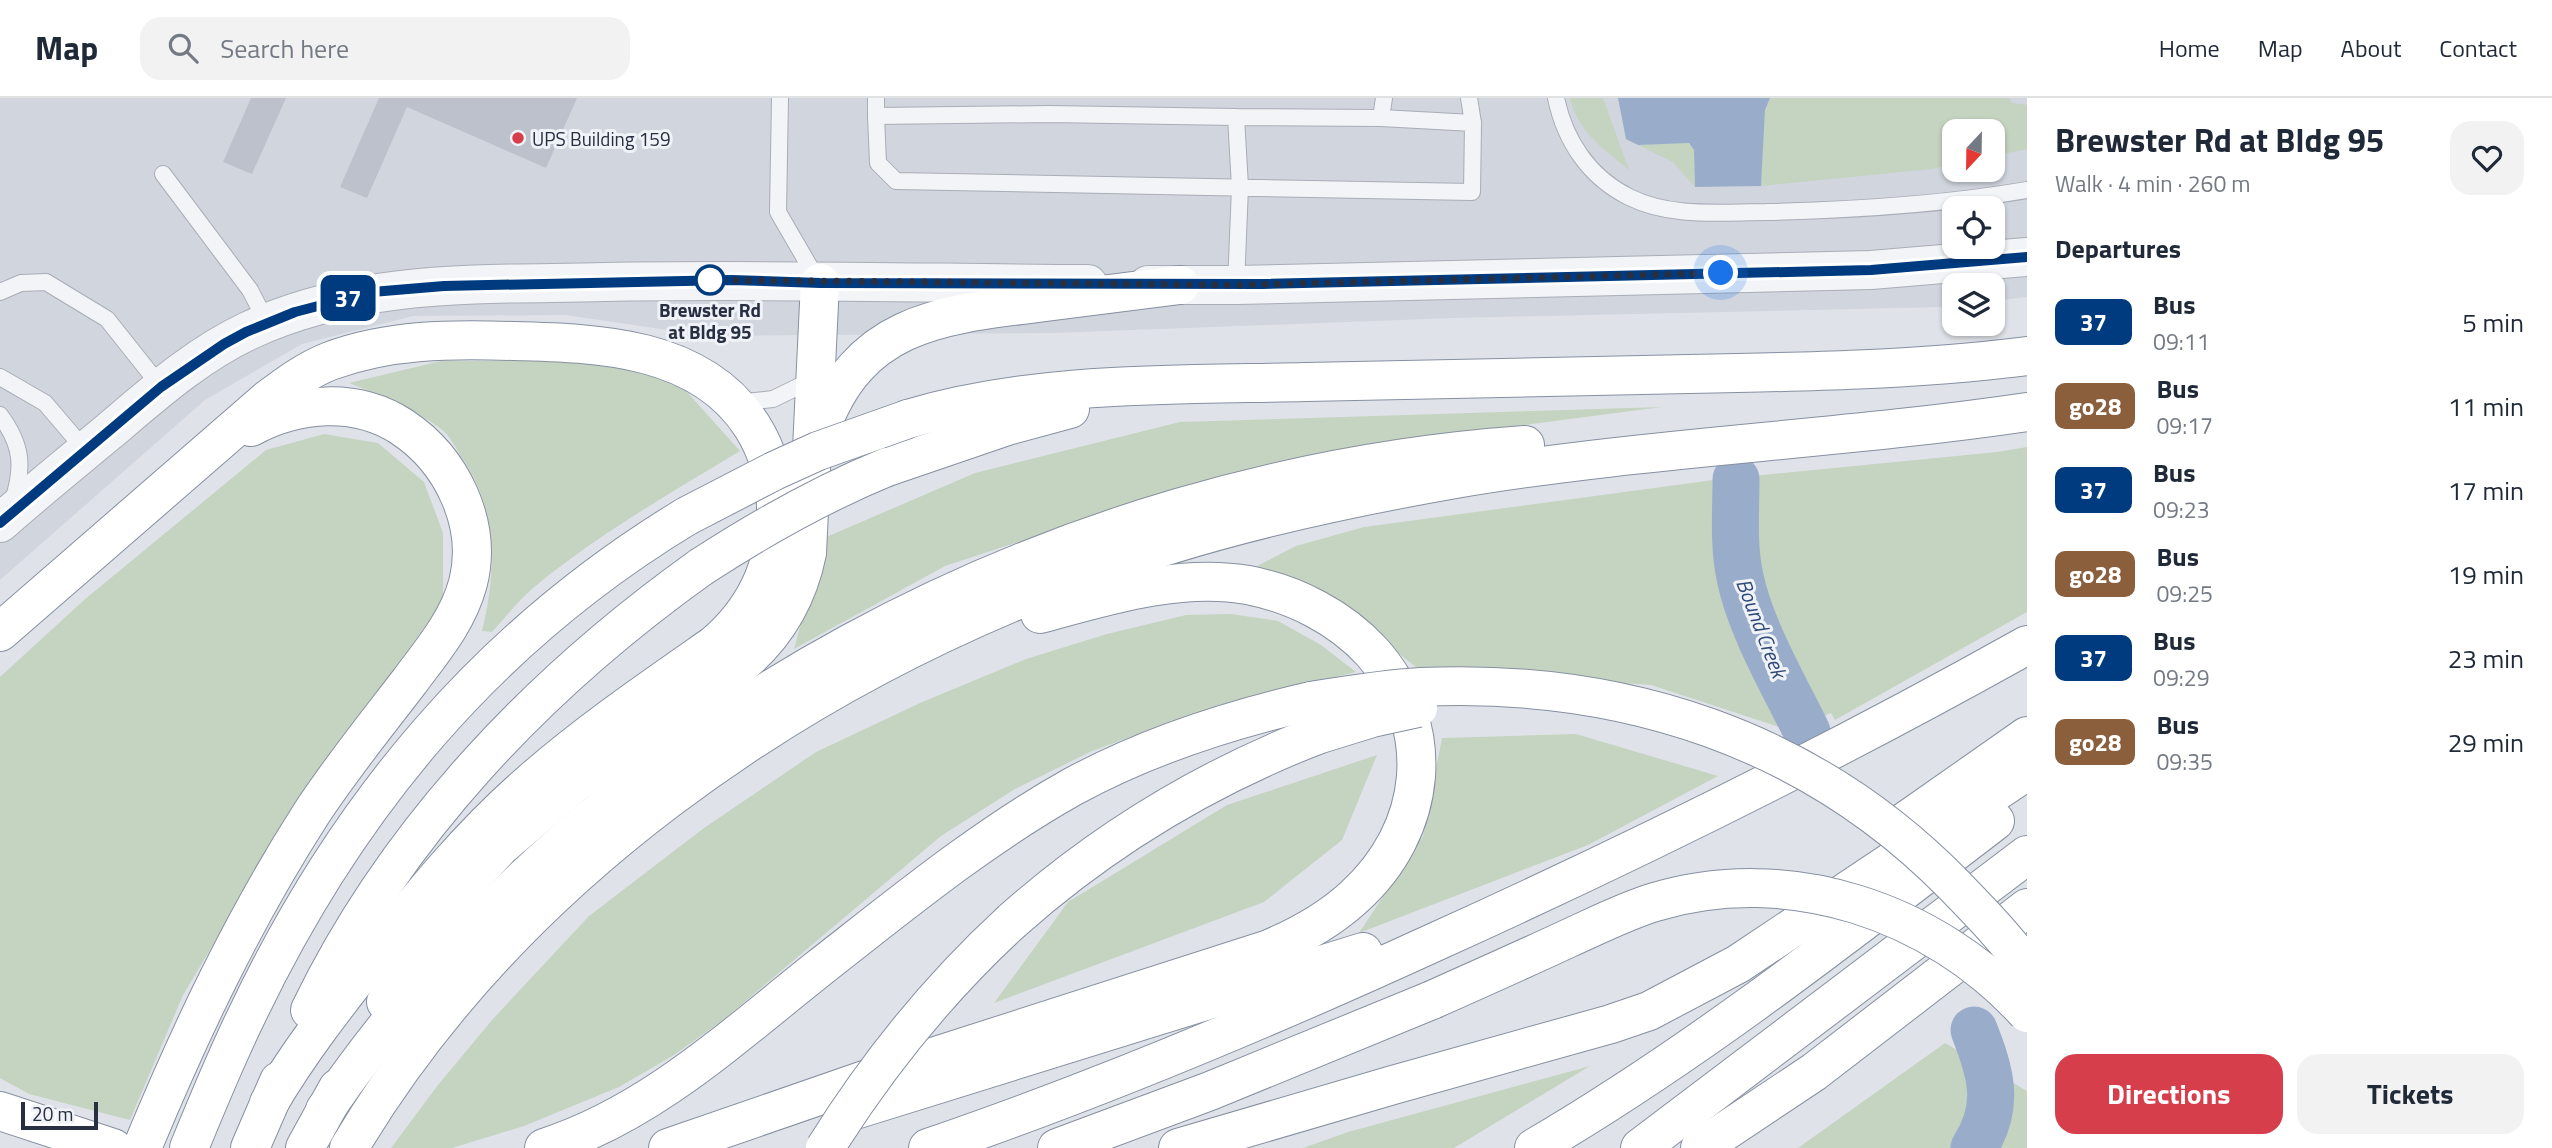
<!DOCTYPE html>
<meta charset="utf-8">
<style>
:root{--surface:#fff;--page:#f2f2f3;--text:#1f2937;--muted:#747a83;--line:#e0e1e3;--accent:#d53e4a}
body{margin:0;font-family:"Titillium Web",sans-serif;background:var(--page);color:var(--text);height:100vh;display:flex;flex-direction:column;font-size:26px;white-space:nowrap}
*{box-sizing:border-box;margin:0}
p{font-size:23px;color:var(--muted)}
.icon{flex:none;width:38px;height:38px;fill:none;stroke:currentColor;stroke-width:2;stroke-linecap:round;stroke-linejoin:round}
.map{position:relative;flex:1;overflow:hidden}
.sheet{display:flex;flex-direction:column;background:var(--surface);width:525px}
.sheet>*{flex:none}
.badge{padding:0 14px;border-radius:10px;font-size:24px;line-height:46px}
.needle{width:46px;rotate:202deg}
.controls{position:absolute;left:1942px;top:21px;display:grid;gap:14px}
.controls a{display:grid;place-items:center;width:63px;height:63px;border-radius:14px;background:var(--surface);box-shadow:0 2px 5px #0004;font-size:35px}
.scale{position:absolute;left:21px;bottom:18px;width:77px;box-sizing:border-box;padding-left:7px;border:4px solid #272f41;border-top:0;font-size:19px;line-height:24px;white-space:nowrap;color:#272f41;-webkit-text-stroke:5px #eff2f7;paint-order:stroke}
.you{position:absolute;width:35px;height:35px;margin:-18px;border:5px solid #fff;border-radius:50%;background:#1a73e8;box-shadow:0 0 0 10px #1a73e833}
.map>.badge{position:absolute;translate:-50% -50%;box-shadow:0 0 0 4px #fff}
h2{padding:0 28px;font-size:26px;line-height:63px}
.round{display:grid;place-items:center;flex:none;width:74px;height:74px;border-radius:21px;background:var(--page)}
.summary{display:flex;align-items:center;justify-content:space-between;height:119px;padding:0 28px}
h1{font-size:33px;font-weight:700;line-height:52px}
.action{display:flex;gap:14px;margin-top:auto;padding:14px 28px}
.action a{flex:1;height:80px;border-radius:21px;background:var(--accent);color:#fff;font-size:28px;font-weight:700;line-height:80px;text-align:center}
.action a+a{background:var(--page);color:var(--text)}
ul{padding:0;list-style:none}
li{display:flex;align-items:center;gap:21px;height:84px;padding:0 28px}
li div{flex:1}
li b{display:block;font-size:26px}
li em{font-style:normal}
li .badge{min-width:77px;font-weight:700;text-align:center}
header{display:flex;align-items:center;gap:42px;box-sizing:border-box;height:98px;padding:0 35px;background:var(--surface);border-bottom:2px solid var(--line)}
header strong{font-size:33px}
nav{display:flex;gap:38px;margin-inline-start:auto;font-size:24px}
.search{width:490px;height:63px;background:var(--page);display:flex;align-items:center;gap:18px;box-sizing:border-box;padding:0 24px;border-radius:21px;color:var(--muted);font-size:26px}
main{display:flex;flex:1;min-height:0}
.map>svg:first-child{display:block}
.built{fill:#d1d5de;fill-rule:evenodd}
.green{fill:#c4d4c0}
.water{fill:#99adcb}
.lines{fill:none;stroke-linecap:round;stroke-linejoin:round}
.river{stroke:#99adcb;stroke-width:47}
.building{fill:#bcc1cc}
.service-casing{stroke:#a8adb7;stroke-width:18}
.tertiary-casing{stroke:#a8adb7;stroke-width:40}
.motorway-casing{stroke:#868fa1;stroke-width:40}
.service{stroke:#f2f4f7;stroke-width:16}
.tertiary{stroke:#f2f4f7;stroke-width:38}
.motorway{stroke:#fff;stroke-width:38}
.motorway-bridge-casing{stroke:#868fa1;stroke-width:40;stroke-linecap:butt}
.motorway-bridge{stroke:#fff;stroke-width:38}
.line-casing{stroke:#fff;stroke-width:16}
.line{stroke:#003b80;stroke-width:10}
.walk{stroke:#272f41;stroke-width:7;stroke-dasharray:0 12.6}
.poi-dot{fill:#d53e4a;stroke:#eff2f7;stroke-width:2.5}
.stop-dot{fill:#fff;stroke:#003b80;stroke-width:3.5}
.labels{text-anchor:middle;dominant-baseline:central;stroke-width:6;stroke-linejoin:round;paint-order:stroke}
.poi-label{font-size:19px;fill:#272f41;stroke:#eff2f7;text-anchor:start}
.stop-label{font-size:19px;font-weight:bold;fill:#272f41;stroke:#eff2f7}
.water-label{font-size:21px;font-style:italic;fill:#2f4a77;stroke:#eff2f7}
</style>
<header>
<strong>Map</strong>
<div class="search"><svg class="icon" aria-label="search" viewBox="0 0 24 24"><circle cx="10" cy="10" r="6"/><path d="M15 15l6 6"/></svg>Search here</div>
<nav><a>Home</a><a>Map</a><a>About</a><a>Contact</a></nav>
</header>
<main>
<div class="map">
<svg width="2027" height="1050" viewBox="0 0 2027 1050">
<rect width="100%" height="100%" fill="#dfe3e9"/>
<path class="built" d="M 0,0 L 2027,0 L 2027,199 L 1993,203 L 1993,187 L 1955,187 L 1955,208 L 1942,209 L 1453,220 L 1055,235 L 709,238 L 565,217 L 413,218 L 302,246 L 205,302 L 0,482 ZM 1955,33 L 1993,33 L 1993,72 L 1955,72 ZM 1955,110 L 1993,110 L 1993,149 L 1955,149 Z"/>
<g class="green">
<path d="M 1570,0 L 1603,0 L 1629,72 C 1604,51 1577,33 1570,0 Z"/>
<polygon points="1770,0 2009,0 2012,5 2027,7 2027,51 1993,58 1993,33 1955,33 1955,66 1932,71 1761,88 1765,12"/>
<polygon points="1681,44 1689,45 1695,52 1695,89 1673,64 1638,47"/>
<path d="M 441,263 L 592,263 L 679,285 L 740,353 C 669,396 597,437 533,490 C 518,503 505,520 492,534 L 482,533 C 497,472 498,410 460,357 C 455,348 449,337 441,331 C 413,310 381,298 349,285 Z"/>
<polygon points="1662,309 1463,335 1163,396 945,468 794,551 824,440 975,375 1180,324"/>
<polygon points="324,336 378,345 424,384 443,435 443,503 297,707 183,897 130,1022 29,996 0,980 0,579 84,502 266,352"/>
<polygon points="2027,349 2027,514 1835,622 1831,615 1788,632 1651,587 1417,570 1316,489 1257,468 1296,448 1364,429 1721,381 1997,354"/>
<polygon points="1231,516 1278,523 1321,547 1356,574 1215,608 1092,653 1015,691 941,738 723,922 674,957 619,989 524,1028 452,1050 391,1050 438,987 492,922 589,818 704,730 816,654 920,605 1026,561 1107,536 1186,517"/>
<polygon points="1576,636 1718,678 1588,747 1359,835 1423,738 1442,640"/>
<polygon points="1377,657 1342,742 1264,804 994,905 1068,804 1227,707"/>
<polygon points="1945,945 2027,993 2027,1050 1798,1050"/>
<polygon points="1590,968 1454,1050 1303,1050 1348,1034"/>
</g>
<polygon class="water" points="1618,0 1770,0 1765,12 1761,88 1695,89 1694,52 1689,45 1638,47 1626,41"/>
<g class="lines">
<g class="river">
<path d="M 1736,381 C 1736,413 1733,447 1740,479 C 1750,529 1784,587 1807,634"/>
<path d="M 1974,932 C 1991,975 2001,1008 1974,1050"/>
</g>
</g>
<g class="building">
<polygon points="251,0 286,0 252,76 223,64"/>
<polygon points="379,0 577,0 546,70 407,9 367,100 340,89"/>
</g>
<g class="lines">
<defs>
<g id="service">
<polyline points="780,0 778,114 818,183"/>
<polyline points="876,0 876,18"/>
<polyline points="1469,0 1473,25"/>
<path d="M 1556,0 C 1565,43 1589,79 1629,99 C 1671,120 1721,114 1766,114 C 1854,112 1941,107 2027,92"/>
<polyline points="1236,19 1381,20 1473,25 1472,94 896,83 878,65 876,18 1049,16 1236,19 1240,89 1236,187"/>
<polyline points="1381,20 1384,0"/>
<polyline points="163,76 250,192 267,225"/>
<polyline points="0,194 21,185 46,184 107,221 161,289"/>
<polyline points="0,279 45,305 86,353"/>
<polyline points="736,305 773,301 814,281"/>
<path d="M 0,317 C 22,347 24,368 13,403"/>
</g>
<g id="tertiary">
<polyline points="1148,187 1236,187 1871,172 2027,159"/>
<path d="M 0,425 C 35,394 71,365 107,335 C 151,298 195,258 248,233 C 361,180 483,187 604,184 C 765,181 926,185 1088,186"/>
</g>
<g id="motorway">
<path d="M 908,321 C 1034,283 1175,287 1306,284 C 1433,281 1561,279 1689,276 C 1802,274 1915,272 2027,258"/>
<path d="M 820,333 C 858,225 939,217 1038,205 C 1085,199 1133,193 1180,187"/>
<polyline points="887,369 1007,328 1070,311"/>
<path d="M 0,534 L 267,302 C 287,287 307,272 330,263 C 389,241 451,241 513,243 C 598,245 701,248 752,328 C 769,355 777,386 776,418 C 775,471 754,513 714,547 C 651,591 588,634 531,684 C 470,737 420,798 371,862 C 335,908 299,954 269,1005"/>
<polyline points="1900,727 2027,638"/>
<path d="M 1012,823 C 1103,742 1204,681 1317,637"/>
<path d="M 386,904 L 432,826 L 465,786 L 501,748 L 575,685 L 745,563 C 778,534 798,499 807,455 L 820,185"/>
<path d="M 310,912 C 397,732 540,584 701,469"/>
<path d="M 325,1012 C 591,622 1058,380 1525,347"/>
<polyline points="0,1013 113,1050"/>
<polyline points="842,1016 1363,854"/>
<path d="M 142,1050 C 190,934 243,822 311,716 C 341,670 376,627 409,584 C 432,553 458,523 468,485 C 483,426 452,362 402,329 C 356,299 298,304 251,329"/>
<path d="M 189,1050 C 207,1006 225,962 246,919 C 346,708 487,539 687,418"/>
<polyline points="250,1050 279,983"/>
<polyline points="305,1050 338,990"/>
<path d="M 349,1050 C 510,779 792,584 1084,476 C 1204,431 1330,403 1455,381 C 1645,349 1837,342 2027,314"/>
<path d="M 544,1050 C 650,1016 732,939 818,871 C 900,807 981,740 1072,689 C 1147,648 1228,622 1311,603"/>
<path d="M 668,1050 L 908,967 L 1269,851 C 1300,838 1329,822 1354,799 C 1428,732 1439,629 1372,554 C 1340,519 1294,496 1248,487 C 1179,475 1106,498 1040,516"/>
<path d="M 928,1050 C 1101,991 1269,920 1435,844 C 1636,753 1834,655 2027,547"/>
<polyline points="1057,1050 1210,993 1432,902"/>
<polyline points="1178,1050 1393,987 1611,926 1649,913 1738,866 2027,673"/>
<path d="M 1534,1050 C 1696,955 1846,837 1995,723"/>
<polyline points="1640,1050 2027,757"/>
<polyline points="1700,1050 1814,974 2027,810"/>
</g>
</defs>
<use href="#service" class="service-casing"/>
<use href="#tertiary" class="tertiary-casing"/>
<use href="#motorway" class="motorway-casing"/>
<use href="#service" class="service"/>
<use href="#tertiary" class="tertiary"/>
<use href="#motorway" class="motorway"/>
<defs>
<g id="motorway-bridge">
<polyline points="687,418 774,373 818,353 908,321"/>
<path d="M 701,469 C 761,430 821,396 887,369"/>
<path d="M 1311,603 C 1348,597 1384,591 1421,589 C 1624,580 1811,641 1954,787 C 1979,813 2006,840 2027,870"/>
<polyline points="1317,637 1372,620 1418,610"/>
<path d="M 1432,902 C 1477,882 1522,862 1567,841 C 1596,828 1625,813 1655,804 C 1789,764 1934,813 2027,915"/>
<path d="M 825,1050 C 877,967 940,889 1012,823"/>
</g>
</defs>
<use href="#motorway-bridge" class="motorway-bridge-casing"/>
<use href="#motorway-bridge" class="motorway-bridge"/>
</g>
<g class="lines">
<defs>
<polyline id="line" points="0,425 161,289 224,246 246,234 295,214 372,194 444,188 731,182 820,185 1263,186 1871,172 2027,159"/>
</defs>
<use href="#line" class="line-casing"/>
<use href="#line" class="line"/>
<polyline class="walk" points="710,182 704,182 1236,187 1721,175"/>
</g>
<circle class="poi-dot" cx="518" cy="40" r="7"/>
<circle class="stop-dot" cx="710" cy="182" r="14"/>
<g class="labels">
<g class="poi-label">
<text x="532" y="40">UPS Building 159</text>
</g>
<g class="stop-label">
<text x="710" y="211">Brewster Rd<tspan x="710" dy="22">at Bldg 95</tspan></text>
</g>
<g class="water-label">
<text transform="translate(1762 530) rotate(69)">Bound Creek</text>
</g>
</g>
</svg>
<div class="controls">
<a><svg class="needle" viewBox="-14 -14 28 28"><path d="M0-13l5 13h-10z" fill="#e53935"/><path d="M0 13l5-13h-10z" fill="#747a83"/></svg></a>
<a><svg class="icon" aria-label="locate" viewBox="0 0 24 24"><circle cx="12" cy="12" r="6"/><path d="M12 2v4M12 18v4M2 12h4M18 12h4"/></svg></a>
<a><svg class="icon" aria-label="layers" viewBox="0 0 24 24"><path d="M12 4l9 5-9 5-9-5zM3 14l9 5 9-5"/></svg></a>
</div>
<div class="scale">20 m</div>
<div class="you" style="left:1721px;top:175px"></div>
<b class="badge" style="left:348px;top:200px;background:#003b80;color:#fff">37</b>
</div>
<section class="sheet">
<div class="summary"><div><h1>Brewster Rd at Bldg 95</h1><p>Walk · 4 min · 260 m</p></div><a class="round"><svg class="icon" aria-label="heart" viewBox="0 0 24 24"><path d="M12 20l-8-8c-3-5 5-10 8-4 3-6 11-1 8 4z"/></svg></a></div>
<h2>Departures</h2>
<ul>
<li><span class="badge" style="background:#003b80;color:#fff">37</span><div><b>Bus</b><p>09:11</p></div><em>5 min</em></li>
<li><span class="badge" style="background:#8b5e3c;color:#fff">go28</span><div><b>Bus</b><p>09:17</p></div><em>11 min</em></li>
<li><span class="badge" style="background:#003b80;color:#fff">37</span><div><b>Bus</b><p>09:23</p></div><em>17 min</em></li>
<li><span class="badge" style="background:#8b5e3c;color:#fff">go28</span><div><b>Bus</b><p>09:25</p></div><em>19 min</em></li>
<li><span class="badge" style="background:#003b80;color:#fff">37</span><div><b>Bus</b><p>09:29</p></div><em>23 min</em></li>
<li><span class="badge" style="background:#8b5e3c;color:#fff">go28</span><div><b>Bus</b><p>09:35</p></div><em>29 min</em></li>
</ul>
<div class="action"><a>Directions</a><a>Tickets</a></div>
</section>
</main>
